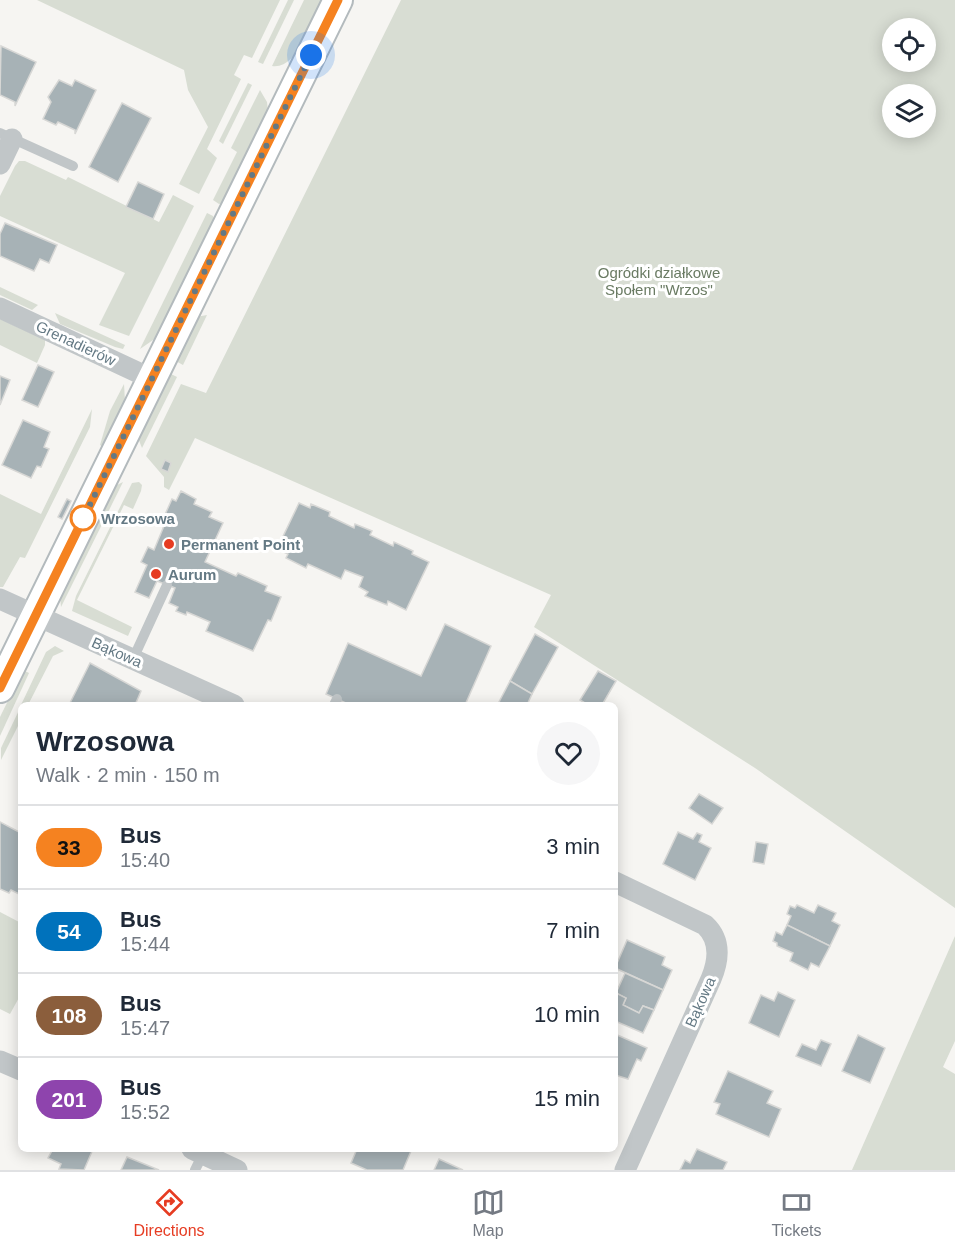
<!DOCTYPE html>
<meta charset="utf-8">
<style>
:root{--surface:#fff;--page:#f6f6f7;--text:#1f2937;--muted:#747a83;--line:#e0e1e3;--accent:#e63c22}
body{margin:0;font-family:Arial,sans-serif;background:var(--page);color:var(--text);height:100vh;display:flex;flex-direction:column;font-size:22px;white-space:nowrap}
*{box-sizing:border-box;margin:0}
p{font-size:20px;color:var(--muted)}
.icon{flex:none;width:33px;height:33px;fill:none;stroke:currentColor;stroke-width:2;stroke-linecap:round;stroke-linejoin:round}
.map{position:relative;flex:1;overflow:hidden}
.drawer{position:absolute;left:18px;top:702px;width:600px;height:450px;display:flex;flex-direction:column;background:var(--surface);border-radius:9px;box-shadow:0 3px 15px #0003}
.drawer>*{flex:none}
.badge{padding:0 12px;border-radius:20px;font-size:21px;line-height:39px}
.controls{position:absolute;left:882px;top:18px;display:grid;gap:12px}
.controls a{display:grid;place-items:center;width:54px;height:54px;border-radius:50%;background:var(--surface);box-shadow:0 3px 15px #0003;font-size:30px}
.you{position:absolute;width:30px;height:30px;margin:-15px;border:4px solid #fff;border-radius:50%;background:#1a73e8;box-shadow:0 0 0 9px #1a73e833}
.map>.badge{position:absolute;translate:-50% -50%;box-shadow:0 0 0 3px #fff}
.round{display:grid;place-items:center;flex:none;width:63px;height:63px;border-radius:32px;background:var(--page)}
.summary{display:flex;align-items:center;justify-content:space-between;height:102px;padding:0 18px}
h1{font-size:28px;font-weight:800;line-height:45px}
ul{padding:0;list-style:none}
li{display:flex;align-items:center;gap:18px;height:84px;padding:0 18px;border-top:2px solid var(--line)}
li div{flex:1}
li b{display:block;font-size:22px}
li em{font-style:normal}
li .badge{min-width:66px;font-weight:700;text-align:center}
.tabs{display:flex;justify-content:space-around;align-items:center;height:84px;border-top:2px solid var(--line);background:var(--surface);font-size:16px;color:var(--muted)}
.tabs a{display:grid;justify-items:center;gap:3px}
.tabs .on{color:var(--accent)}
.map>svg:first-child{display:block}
.green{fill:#d8ddd3;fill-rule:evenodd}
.building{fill:#a7b2b6;stroke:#d7d7d5;stroke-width:1.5}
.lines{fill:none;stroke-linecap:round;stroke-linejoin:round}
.secondary-casing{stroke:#b3babd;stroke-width:32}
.lane{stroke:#c1c6c8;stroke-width:10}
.street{stroke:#c1c6c8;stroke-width:21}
.secondary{stroke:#fff;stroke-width:28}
.line-casing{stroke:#fff;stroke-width:14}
.line{stroke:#f58220;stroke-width:9}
.walk{stroke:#647984;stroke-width:6;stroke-dasharray:0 10.8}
.stop-dot{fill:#fff;stroke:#f58220;stroke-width:3}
.poi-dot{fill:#e63c22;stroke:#fff;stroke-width:2}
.labels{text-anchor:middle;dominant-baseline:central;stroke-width:6;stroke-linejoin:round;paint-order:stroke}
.park-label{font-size:15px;fill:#6a7b63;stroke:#fff}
.street-label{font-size:15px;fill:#647984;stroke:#fff}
.stop-label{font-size:15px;font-weight:bold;fill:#647984;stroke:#fff;text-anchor:start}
.poi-label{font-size:15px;font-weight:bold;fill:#647984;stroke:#fff;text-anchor:start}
</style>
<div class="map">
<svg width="955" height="1170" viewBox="0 0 955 1170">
<rect width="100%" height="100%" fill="#f6f5f2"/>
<g class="green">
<polygon points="37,0 280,0 252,58 244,55 234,75 241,79 207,149 217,158 199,194 179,184 208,127 188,90 184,70"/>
<polygon points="288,0 294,0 263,64 258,62"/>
<path d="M 304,0 L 323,0 C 313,20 298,70 272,66 Z"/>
<path d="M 401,0 L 955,0 L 955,908 L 755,768 L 534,627 L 551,595 L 195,438 L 169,490 L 164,487 L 164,477 L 146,456 L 181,384 L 206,393 ZM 892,28 L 926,28 L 926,62 L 892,62 ZM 892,94 L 926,94 L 926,128 L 892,128 Z"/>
<polygon points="248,83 252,85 223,144 219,141"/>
<polygon points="260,90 267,102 268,111 224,203 219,204 213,200 237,152 231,148"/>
<polygon points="19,161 25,161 66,180 68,177 159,222 173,195 194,206 129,336 99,325 125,273 0,216 0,196 15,166"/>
<polygon points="207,213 213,216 215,221 156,338 140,349"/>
<polygon points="0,287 38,305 32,310 0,295"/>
<polygon points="55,313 125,345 123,349 115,347 60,324"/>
<polygon points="207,315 183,365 174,360 196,317"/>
<polygon points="0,319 45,340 45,345 37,363 0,345"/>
<polygon points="171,374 177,377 142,448 138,438"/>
<polygon points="124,384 125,401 103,447 100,445 110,411"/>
<polygon points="92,409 90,427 25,558 20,557 3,587 0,587 0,494 41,514"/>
<polygon points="123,482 61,607 60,597 115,486"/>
<polygon points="139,482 142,485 141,491 133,509 124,505 77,600 132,627 128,636 72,611 76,596 132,483"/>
<polygon points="55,646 64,651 53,656 28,705 21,705 46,652"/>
<polygon points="23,670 29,673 0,736 0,717"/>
<polygon points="21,706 21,720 1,760 1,748"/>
<polygon points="0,912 21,923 21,994 10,1014 0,1009"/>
<polygon points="955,936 955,1041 943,1067 955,1074 955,1170 852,1170"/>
</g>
<g class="building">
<polygon points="1,46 36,62 15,106 15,102 0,95"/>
<polygon points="59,80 72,86 75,80 96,90 75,134 75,130 58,122 56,125 43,119 51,102 48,97"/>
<polygon points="122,103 151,118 118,182 89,167"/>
<polygon points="138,182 164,194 153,219 126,207"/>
<polygon points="5,223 57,245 49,263 40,259 34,271 0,256 0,234"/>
<polygon points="38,365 54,372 38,407 22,400"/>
<polygon points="0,376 10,380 0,405"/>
<polygon points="23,420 50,432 44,447 49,449 41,467 37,466 31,478 2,465"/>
<polygon points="165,460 171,463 168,472 161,469"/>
<polygon points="181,491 196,499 194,504 212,512 209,517 223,523 205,562 236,576 238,573 267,586 265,591 281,597 271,621 268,620 253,651 206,631 210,622 187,612 186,615 176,611 178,607 169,603 175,588 157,581 149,598 135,592 147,565 141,562 148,547 154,550 166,521 163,519 172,499 176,501"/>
<polygon points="67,499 71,501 62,519 58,517"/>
<polygon points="299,503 310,508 311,504 330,512 329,516 354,528 355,524 372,531 370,535 393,546 394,542 413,551 412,554 429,562 406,610 388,601 387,605 365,596 368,592 359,587 363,577 345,570 341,579 308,564 306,568 286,558 288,554 277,549"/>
<polygon points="445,624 491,646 465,705 350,705 326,694 348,643 421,676"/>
<polygon points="535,634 558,647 532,694 510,681"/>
<polygon points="90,663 141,691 135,705 69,705"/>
<polygon points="598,671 616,681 602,705 588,705 580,700"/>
<polygon points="510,681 532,694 527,705 504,705 499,702"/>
<polygon points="699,794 723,808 712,824 689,808"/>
<polygon points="0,822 21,833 21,895 11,890 9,893 0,889"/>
<polygon points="678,832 693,839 697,833 702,835 699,842 711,848 695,880 663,864"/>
<polygon points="756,842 768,844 764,864 753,862"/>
<polygon points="797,905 814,913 818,905 836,913 832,921 840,925 830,946 787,925 791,916 787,914 790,906 795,908"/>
<polygon points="787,925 830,946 819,967 811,963 808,970 790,961 793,953 777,946 777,943 773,941 776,932 782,935"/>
<polygon points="627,940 665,957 662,965 672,970 663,990 615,968"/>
<polygon points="625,973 663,990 654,1010 643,1006 639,1013 623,1005 626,998 616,993"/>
<polygon points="778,992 795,1000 779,1037 749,1023 761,995 774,1001"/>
<polygon points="616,993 626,998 623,1005 639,1013 643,1006 654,1010 643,1033 615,1021"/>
<polygon points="615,1034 647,1048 641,1061 637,1059 628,1079 615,1075"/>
<polygon points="858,1035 885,1048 870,1083 842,1071"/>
<polygon points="821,1040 831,1044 821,1066 796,1056 802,1044 816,1050"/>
<polygon points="728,1071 773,1091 767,1103 781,1109 769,1137 716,1114 720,1104 714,1102"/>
<polygon points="53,1149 93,1149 84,1170 59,1169 61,1164 48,1158"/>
<polygon points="357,1149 405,1149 411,1151 403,1170 367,1170 351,1163"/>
<polygon points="697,1149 727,1162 723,1170 680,1170 685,1160 690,1163"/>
<polygon points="127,1157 159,1170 121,1170"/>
<polygon points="439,1159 463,1170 434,1170"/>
</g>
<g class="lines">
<defs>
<polyline id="secondary" points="0,688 338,0"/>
</defs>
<use href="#secondary" class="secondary-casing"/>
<g class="lane">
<polyline points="0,133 73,166"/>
<polyline points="133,659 167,585"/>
<polyline points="334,705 337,699"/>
<polyline points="195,1170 203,1154"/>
</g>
<g class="street">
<polyline points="0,164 12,139"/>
<polyline points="0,308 152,379"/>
<polyline points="0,599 234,705"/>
<path d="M 615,882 L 705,925 C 721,940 719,960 711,979 L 625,1170"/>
<polyline points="0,1061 21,1070"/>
<polyline points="192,1149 237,1170"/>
</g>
<use href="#secondary" class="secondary"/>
</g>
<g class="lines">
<defs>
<polyline id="line" points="0,688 338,0"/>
</defs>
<use href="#line" class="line-casing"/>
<use href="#line" class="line"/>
<polyline class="walk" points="83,518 82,521 311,55"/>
</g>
<circle class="stop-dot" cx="83" cy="518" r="12"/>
<g class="poi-dot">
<circle cx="169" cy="544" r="6"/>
<circle cx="156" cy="574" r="6"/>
</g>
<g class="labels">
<g class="park-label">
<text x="659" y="272">Ogródki działkowe<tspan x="659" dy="17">Społem "Wrzos"</tspan></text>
</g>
<g class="street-label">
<text transform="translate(76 343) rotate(25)">Grenadierów</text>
<text transform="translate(117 652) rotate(24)">Bąkowa</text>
<text transform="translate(700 1002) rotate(-66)">Bąkowa</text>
</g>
<g class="stop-label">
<text x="101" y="518">Wrzosowa</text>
</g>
<g class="poi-label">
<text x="181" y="544">Permanent Point</text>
<text x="168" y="574">Aurum</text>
</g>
</g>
</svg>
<div class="controls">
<a><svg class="icon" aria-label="locate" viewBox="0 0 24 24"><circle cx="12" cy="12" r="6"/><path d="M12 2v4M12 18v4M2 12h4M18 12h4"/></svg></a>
<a><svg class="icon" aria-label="layers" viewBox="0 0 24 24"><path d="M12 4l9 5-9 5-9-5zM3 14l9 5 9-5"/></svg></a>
</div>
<div class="you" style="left:311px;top:55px"></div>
<section class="drawer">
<div class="summary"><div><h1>Wrzosowa</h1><p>Walk · 2 min · 150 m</p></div><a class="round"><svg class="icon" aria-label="heart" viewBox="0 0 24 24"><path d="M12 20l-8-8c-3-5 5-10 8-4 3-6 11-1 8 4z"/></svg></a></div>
<ul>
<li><span class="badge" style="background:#f58220;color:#111">33</span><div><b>Bus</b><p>15:40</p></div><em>3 min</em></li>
<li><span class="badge" style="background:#0072bc;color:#fff">54</span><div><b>Bus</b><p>15:44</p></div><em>7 min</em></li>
<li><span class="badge" style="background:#8b5e3c;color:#fff">108</span><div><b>Bus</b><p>15:47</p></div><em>10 min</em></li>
<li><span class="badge" style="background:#8e44ad;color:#fff">201</span><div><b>Bus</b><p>15:52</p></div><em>15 min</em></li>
</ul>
</section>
</div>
<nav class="tabs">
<a class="on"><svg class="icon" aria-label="directions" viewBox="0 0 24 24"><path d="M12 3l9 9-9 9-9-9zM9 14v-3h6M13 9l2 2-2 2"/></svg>Directions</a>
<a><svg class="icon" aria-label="map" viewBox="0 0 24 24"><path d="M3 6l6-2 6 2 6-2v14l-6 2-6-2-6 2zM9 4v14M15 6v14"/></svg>Map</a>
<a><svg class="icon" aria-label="tickets" viewBox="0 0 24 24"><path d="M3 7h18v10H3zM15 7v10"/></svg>Tickets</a>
</nav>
